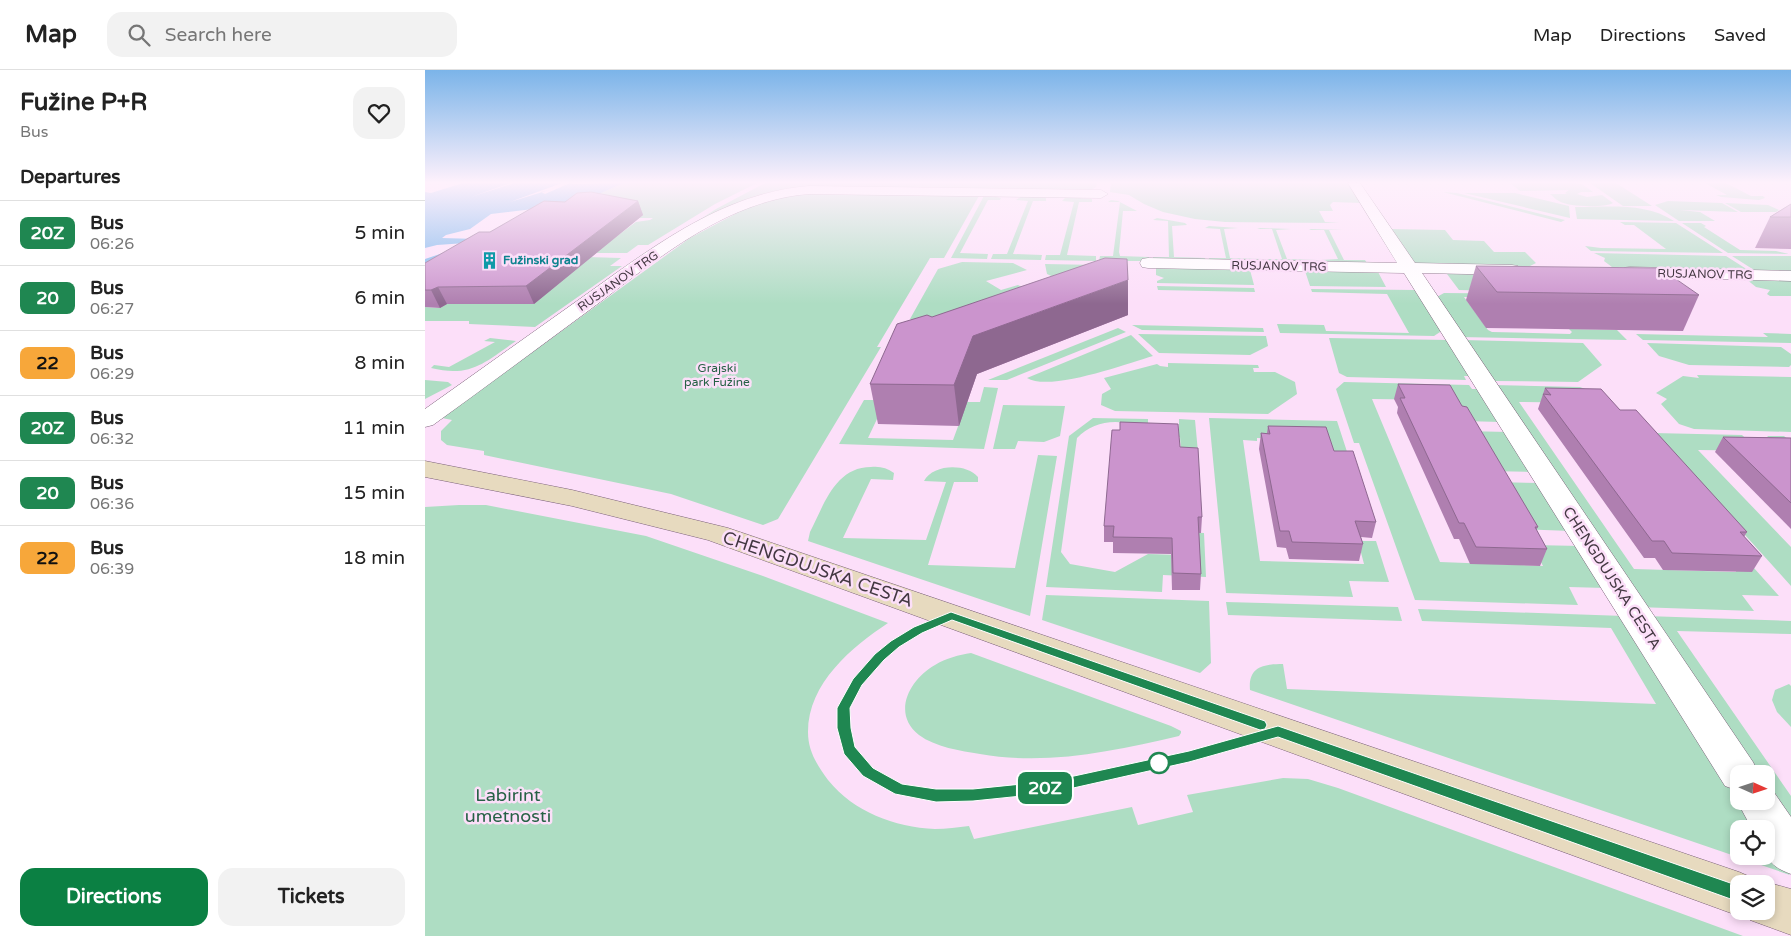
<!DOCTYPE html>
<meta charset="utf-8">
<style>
:root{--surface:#fff;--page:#f2f2f2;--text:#222;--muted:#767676;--line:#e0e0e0;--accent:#0b8043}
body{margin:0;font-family:"Varela Round",sans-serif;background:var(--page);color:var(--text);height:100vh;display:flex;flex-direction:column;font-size:19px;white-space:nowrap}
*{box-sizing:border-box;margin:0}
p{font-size:16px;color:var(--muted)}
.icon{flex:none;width:28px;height:28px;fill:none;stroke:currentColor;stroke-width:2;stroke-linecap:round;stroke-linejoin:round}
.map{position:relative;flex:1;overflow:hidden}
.details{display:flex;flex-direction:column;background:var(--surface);width:425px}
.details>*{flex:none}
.badge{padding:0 10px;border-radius:8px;font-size:18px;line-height:32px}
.needle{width:32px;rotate:93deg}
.tools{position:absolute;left:1305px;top:695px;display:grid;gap:10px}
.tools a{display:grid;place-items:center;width:45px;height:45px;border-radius:10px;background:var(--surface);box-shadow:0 2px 8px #0003;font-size:25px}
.map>.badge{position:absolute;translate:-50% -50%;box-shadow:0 0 0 2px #fff}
h2{padding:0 20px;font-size:19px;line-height:45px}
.round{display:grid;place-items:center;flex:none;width:52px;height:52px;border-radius:15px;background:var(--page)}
.headline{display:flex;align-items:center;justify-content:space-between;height:85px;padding:0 20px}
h1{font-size:24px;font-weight:700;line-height:38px}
.cta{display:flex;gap:10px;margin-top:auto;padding:10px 20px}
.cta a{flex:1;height:58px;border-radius:15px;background:var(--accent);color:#fff;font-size:20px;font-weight:700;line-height:58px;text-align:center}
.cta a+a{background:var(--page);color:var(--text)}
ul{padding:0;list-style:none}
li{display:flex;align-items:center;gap:15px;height:65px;padding:0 20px;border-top:1px solid var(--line)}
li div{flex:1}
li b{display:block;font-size:19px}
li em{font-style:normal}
li .badge{min-width:55px;font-weight:700;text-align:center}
header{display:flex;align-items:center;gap:30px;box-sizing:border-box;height:70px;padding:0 25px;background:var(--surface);border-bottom:1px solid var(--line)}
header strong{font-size:24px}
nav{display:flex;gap:28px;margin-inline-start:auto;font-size:18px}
.search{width:350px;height:45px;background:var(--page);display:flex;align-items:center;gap:12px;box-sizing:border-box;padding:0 18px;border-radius:15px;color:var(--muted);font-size:19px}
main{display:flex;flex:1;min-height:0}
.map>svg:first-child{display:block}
.green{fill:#aeddc3}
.water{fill:#79b4eb;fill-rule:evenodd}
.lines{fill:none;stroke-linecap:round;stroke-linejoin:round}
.street-casing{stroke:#7a6178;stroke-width:1}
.secondary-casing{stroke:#7a6178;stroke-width:1}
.street{fill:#fff;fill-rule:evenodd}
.secondary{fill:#e7dabf;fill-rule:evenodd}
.wall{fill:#af7fb0}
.shaded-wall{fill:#8e6890}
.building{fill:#cb94cd;stroke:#8e6890}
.line{fill:#1f8751;stroke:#fff}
.stop-dot{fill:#fff;stroke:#1f8751;stroke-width:2.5}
.labels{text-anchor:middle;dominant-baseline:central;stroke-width:5;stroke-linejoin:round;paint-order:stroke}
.far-culture-label{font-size:12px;font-weight:bold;fill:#0d838f;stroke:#fcdff9;text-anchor:start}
.far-street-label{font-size:12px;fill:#433842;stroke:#fcdff9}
.far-park-label{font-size:12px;fill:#266145;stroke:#fcdff9}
.street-label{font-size:15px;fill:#433842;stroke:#fcdff9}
.near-street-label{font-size:18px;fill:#433842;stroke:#fcdff9}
.near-park-label{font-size:18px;fill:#266145;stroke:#fcdff9}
</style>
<header>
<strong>Map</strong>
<div class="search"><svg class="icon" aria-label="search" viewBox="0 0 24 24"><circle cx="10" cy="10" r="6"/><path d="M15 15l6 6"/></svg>Search here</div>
<nav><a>Map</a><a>Directions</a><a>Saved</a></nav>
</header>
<main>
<section class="details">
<div class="headline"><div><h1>Fužine P+R</h1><p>Bus</p></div><a class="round"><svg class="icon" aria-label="heart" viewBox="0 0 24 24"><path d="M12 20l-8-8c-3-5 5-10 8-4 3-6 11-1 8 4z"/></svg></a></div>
<h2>Departures</h2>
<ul>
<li><span class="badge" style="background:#1f8751;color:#fff">20Z</span><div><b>Bus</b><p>06:26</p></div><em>5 min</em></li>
<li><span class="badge" style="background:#1f8751;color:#fff">20</span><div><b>Bus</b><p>06:27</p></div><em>6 min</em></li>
<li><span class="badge" style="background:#f7a73a;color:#111">22</span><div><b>Bus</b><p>06:29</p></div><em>8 min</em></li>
<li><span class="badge" style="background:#1f8751;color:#fff">20Z</span><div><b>Bus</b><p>06:32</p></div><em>11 min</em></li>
<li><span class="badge" style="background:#1f8751;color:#fff">20</span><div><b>Bus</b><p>06:36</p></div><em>15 min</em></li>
<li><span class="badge" style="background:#f7a73a;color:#111">22</span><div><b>Bus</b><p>06:39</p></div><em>18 min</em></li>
</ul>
<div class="cta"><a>Directions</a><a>Tickets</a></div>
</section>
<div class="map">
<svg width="1366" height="866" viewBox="0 0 1366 866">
<rect width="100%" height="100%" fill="#fcdff9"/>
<g class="green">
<polygon points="199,113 332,113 290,134 223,175 213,175 202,183 169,183 211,152 225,150 228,148 213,148 140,138"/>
<path d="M 340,113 L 672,113 L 671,117 L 666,120 L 384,117 C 334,119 305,135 262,158 L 291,139 Z"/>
<polygon points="686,113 924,113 937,133 908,132 905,135 908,141 894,141 900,152 914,153 800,152 770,149 738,142 719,134 704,125 685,122"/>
<path d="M 1085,113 L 1150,113 L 1157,114 L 1168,122 L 1156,122 L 1152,124 L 1162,127 L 1177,125 L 1188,133 C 1179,138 1143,137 1134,131 C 1131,130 1128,126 1125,124 L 1142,124 L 1140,123 L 1144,120 L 1095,121 Z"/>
<polygon points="1165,113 1191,113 1227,136 1198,136"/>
<polygon points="1280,113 1301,113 1326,126 1338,126 1340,128 1334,130 1296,127 1291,125 1302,125"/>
<polygon points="1018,122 1032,123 1140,150 1136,152"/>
<polygon points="363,123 555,124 519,188 505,188 452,277 456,277 353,449 338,455 246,424 59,385 59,381 22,375 16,370 16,361 27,350 17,348 265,168 327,135"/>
<polygon points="1039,123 1090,123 1144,136 1145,148"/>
<polygon points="560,124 576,128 575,130 563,130 535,183 563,184 562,189 526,188"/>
<polygon points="597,126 617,126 621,128 621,131 608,131 588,184 617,185 616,190 566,189 568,184 582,184 603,131 591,130"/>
<polygon points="641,127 667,129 667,132 654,132 642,185 671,186 671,191 620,190 621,185 635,185 649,132 637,131"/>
<polygon points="686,130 693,131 712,141 698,141 694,182 695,186 724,187 724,191 674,191 675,186 688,186 695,132 683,132"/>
<polygon points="1243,131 1297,133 1313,142 1255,140 1275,142 1290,151 1254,151 1230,135"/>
<polygon points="1300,133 1343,135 1354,140 1351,142 1316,142"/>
<path d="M 1150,137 C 1183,137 1221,132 1249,151 L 1152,149 Z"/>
<polygon points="732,148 760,153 762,155 747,156 749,187 780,188 781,192 728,192 728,187 744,187 743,151 728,150"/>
<polygon points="1195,152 1251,153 1298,183 1166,181 1160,176 1176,178 1241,179 1209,155 1200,155"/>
<polygon points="1257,153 1276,153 1281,156 1279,157 1315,180 1351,181 1364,184 1303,183"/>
<polygon points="784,156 813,158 799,159 805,188 837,189 838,194 785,192 784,188 801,188 795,159 780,158"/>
<polygon points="835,158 866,159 851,160 862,189 892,190 894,194 842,194 840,189 857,189 847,159 832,159"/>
<polygon points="886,159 918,160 904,160 919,190 940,190 943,195 898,195 896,190 913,189 899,160 884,160"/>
<polygon points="964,159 1020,160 1028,170 1059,171 1069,182 1100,182 1111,193 1101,198 1005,197 984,191"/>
<polygon points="1169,183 1301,186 1323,200 1187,197 1179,191 1180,188"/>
<polygon points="1307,186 1366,186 1366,201 1329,200"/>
<polygon points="162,187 196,188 185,196 197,196 110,257 44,254 44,251 0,251 0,237 15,238 30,229 109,234"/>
<polygon points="537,192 588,193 602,200 561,211 576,220 593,215 597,217 622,209 499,268 494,250 485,249 513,199"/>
<polygon points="620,194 674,195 648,216 622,204"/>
<polygon points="731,198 825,200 829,215 732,213 732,211 739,208 731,205"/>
<polygon points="880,201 953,202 961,217 885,216"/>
<polygon points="1022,204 1096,205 1110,222 1034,220"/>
<polygon points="1321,209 1366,210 1366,226 1345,226 1342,224 1345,220 1331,217"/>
<polygon points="732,216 829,218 830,222 733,220"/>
<polygon points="886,219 992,220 1018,260 1009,266 855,263 852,254 899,255 901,261 984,263 962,224 887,222"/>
<polygon points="1019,223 1113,224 1109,227 1039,227 1063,260 1067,262 1145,264 1147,262 1144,259 1192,260 1202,270 1034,267 1010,228"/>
<polygon points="707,255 838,258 839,262 717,260"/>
<polygon points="693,258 701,262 582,310 563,310"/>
<polygon points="1338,263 1366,264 1366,273 1218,270 1211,264 1343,267"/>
<polygon points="713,264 841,266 843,276 825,285 734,283"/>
<path d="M 706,265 L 728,286 C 701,294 625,322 602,308 Z"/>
<path d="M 65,268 L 91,271 C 60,292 46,308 6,298 L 9,295 L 24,297 L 70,272 L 59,271 Z"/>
<polygon points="904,268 1024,270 1047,306 1039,306 1041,310 922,307 914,303"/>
<polygon points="1037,270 1158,273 1177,295 1153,312 1070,311"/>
<polygon points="1222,273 1356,277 1366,284 1366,295 1364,297 1264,295 1234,286"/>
<polygon points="743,293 833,295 834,298 828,298 829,302 850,302 870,312 872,324 843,344 690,341 676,335 677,324 686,319 679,308 732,294 735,296 743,297"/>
<polygon points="1272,305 1366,307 1366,362 1269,359 1254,354 1236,334 1242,329 1231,323 1258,306 1274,308"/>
<polygon points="0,310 23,312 27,315 0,329"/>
<polygon points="919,312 1044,315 1047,319 1056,319 1076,352 1038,351 1026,330 947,329 1015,492 1118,496 1107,475 1156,476 1181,518 1144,517 1153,535 990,530 934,373 929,373 911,319"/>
<polygon points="1067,315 1155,317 1179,326 1170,333 1094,332 1209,499 1311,502 1312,479 1354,526 1317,525 1329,541 1212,537"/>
<polygon points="559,317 573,318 559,379 414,374 439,330 461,330 443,368 528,370 542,332 555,332"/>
<polygon points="578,335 640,336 635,366 619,372 593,371 590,379 568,379"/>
<path d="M 668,348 L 723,349 L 723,365 C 718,362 712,356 707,354 C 686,349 666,353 652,368 L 636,482 L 645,494 L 690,502 L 723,484 L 756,485 L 756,462 L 779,463 L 781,507 L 738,505 L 737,522 L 621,517 L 644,366 Z"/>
<polygon points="784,348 912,351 926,394 909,394 901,370 832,368 832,371 818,370 835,491 939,494 933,471 951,471 964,512 924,511 928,527 801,523"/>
<polygon points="754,349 770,350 774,393 757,392 755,367 728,366 754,362"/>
<polygon points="1039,361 1083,362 1109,402 1062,401"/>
<polygon points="1228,363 1317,365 1332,379 1356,378 1342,366 1359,366 1366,372 1360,381 1273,380 1366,477 1366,516"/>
<path d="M 613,385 L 632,386 L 605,546 L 383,471 L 385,462 C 399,435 410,397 446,397 C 455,396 462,398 469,403 L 468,410 L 446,409 L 418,468 L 501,470 L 521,412 L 499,411 C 508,394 541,393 553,407 L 553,412 L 529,412 L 503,495 L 590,498 Z"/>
<polygon points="1068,412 1115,413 1146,461 1095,459"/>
<path d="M 34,435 L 61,435 L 221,466 L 338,506 L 463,553 C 427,577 383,613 383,662 C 383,681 392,695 403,710 C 429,742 469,757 510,759 C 521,759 533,757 544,756 L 549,769 L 707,737 L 713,755 L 768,742 L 762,725 L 858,708 L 883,709 L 913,718 L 1318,866 L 0,866 L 0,437 Z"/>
<polygon points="621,525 784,531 786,593 775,603 617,550"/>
<polygon points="801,532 973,537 977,551 803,545"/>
<path d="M 993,539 L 1199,546 L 1314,725 L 1314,731 L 1336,759 L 1314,759 L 1314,786 L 1341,786 L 1341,768 L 1365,805 L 825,620 C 823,597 838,594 858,594 L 862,619 L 1231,634 L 1186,558 L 997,551 Z"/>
<polygon points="1221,546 1366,551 1366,564 1252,561 1366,726 1366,767 1341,729 1341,704 1325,704"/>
<path d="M 546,583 L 746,656 L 756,661 L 756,663 L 754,666 C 689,681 622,696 555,684 C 536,681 510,677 494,665 C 466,643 485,609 510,595 C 521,588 534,585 546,583 Z"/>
<polygon points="1364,614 1366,616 1366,657 1352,642 1347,630 1350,620"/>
</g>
<path class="water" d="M 38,113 L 86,113 L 46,127 L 89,113 L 137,113 L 85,132 L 124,120 L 116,122 L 120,124 L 145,113 L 147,113 L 145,114 L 199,113 L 139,139 L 0,207 L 0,189 L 42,175 L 41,173 L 12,175 L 0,178 L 0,122 L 6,123 ZM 108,139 L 53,169 L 17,168 L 21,165 L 45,159 L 66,144 Z"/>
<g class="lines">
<defs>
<g id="street">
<polygon points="923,113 935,113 990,193 1087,195 1093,196 1096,200 1093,204 1087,205 997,203 1328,692 1334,704 1314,704 1314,721 1300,716 979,203 723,198 717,197 715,193 717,189 723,188 972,193"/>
<path d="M 384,116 L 676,120 L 683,124 L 676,128 L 384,124 C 297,131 227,194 159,244 C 109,281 59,318 8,355 L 0,357 L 0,339 C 51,303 101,267 152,231 C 223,181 294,123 384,116 Z"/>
<polygon points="1205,197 1366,201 1366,211 1199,206 1196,202 1199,198"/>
<path d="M 1341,716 L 1346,718 L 1366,747 L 1366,804 C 1339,794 1341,785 1341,759 L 1327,759 L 1312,731 L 1314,727 L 1314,731 L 1341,731 Z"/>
</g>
<polygon id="secondary" points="0,391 147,420 303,458 1314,802 1330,809 1332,814 1314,814 1314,841 1341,841 1341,814 1336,814 1341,812 1366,819 1366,865 1325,850 1322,843 1314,846 283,470 147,436 0,407"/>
</defs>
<use href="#street" class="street-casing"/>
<use href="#secondary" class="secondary-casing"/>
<use href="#street" class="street"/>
<use href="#secondary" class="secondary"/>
</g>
<g class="wall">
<polygon points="213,131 218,145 109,234 22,234 15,238 0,237 0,193 140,132"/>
<polygon points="1366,134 1366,179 1330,178 1345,147"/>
<polygon points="1051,196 1274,225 1258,261 1061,258 1041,230"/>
<polygon points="703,245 552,304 534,356 453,354 445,314 507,247"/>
<polygon points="973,314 1037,336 1113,457 1111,460 1122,479 1115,496 1045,494 1034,469 1029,469 972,343 973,337 969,329"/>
<polygon points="1120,318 1195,340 1322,462 1319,467 1337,486 1327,502 1238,500 1230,488 1219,488 1113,339"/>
<polygon points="843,356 909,381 951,452 947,468 936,467 938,474 934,491 864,489 861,478 852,477 834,379 836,363 842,363"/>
<polygon points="1298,367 1366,368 1366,459 1290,382"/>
<polygon points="755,377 777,447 776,463 774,463 776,504 775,520 747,520 746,484 688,483 688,472 679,472 679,456"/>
</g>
<g class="shaded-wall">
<polygon points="213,131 218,145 109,234 101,216"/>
<polygon points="703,210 703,245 552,304 534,356 529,315 548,266"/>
<polygon points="13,217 22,234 15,238 6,220"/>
</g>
<g class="building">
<polygon points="166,122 213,131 101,216 13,217 6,220 0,220 0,193 54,162 65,162 119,131 140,132 152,123"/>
<polygon points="1366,134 1366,147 1345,147"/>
<polygon points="680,188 702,189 703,210 548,266 529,315 445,314 472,254 502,245 507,247"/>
<polygon points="1051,196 1235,198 1274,225 1072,222"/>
<polygon points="973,314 1025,315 1037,336 1042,337 1113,457 1110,457 1122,479 1051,477 1039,453 1034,453 975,328 980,328"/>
<polygon points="1120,318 1176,319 1195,340 1211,340 1322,462 1315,462 1337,486 1247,483 1239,471 1227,471 1118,324 1126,325"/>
<polygon points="695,352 753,354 755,377 773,378 777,447 773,447 776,504 748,503 747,468 688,467 689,456 679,456 687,360 695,360"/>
<polygon points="843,356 901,357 909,381 928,381 951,452 930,451 938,474 867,472 864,461 855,461 836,363 845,364"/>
<polygon points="1298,367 1366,368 1366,433"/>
</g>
<linearGradient id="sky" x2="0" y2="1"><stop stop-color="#7bb4e9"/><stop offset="0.48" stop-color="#fef1fc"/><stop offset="1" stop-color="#fef1fc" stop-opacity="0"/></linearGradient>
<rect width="1366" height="234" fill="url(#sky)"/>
<polygon class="line" points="526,542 840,651 842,655 840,659 835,660 527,550 497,563 474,577 459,590 437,615 425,638 426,658 430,677 448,698 477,714 511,719 548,719 626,711 764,681 853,656 1314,816 1319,818 1322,824 1319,829 1314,832 853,667 764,692 626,723 548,731 511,732 470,724 438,706 419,684 412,658 412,638 428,609 450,584 466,571 489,557"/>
<defs>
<symbol id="building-bare" viewBox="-9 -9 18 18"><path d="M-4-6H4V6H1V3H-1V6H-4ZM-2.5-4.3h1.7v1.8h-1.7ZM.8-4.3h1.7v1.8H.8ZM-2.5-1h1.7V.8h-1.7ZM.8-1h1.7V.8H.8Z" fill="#0f9aa8" stroke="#fcdff9" stroke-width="2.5" paint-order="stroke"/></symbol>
</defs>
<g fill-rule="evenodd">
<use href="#building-bare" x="52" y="178" width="25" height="25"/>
</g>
<circle class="stop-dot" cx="734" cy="693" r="10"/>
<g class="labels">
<g class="far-culture-label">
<text x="78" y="190">Fužinski grad</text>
</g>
<g class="far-street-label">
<text transform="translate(854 196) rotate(1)">RUSJANOV TRG</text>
<text transform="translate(1280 204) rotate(1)">RUSJANOV TRG</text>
<text transform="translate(193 211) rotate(-35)">RUSJANOV TRG</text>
</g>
<g class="far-park-label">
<text x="292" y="298">Grajski<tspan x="292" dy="14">park Fužine</tspan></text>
</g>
<g class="street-label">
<text transform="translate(1187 508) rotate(57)">CHENGDUJSKA CESTA</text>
</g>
<g class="near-street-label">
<text transform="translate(393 499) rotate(19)">CHENGDUJSKA CESTA</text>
</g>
<g class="near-park-label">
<text x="83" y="725">Labirint<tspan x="83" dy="21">umetnosti</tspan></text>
</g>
</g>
</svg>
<div class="tools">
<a><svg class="needle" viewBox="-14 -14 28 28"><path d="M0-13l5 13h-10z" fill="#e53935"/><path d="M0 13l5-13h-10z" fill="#767676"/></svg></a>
<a><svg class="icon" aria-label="locate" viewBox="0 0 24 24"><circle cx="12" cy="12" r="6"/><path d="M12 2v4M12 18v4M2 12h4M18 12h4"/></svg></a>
<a><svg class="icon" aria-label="layers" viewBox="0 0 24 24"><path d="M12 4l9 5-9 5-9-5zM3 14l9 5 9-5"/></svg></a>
</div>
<b class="badge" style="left:620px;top:718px;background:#1f8751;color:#fff">20Z</b>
</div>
</main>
